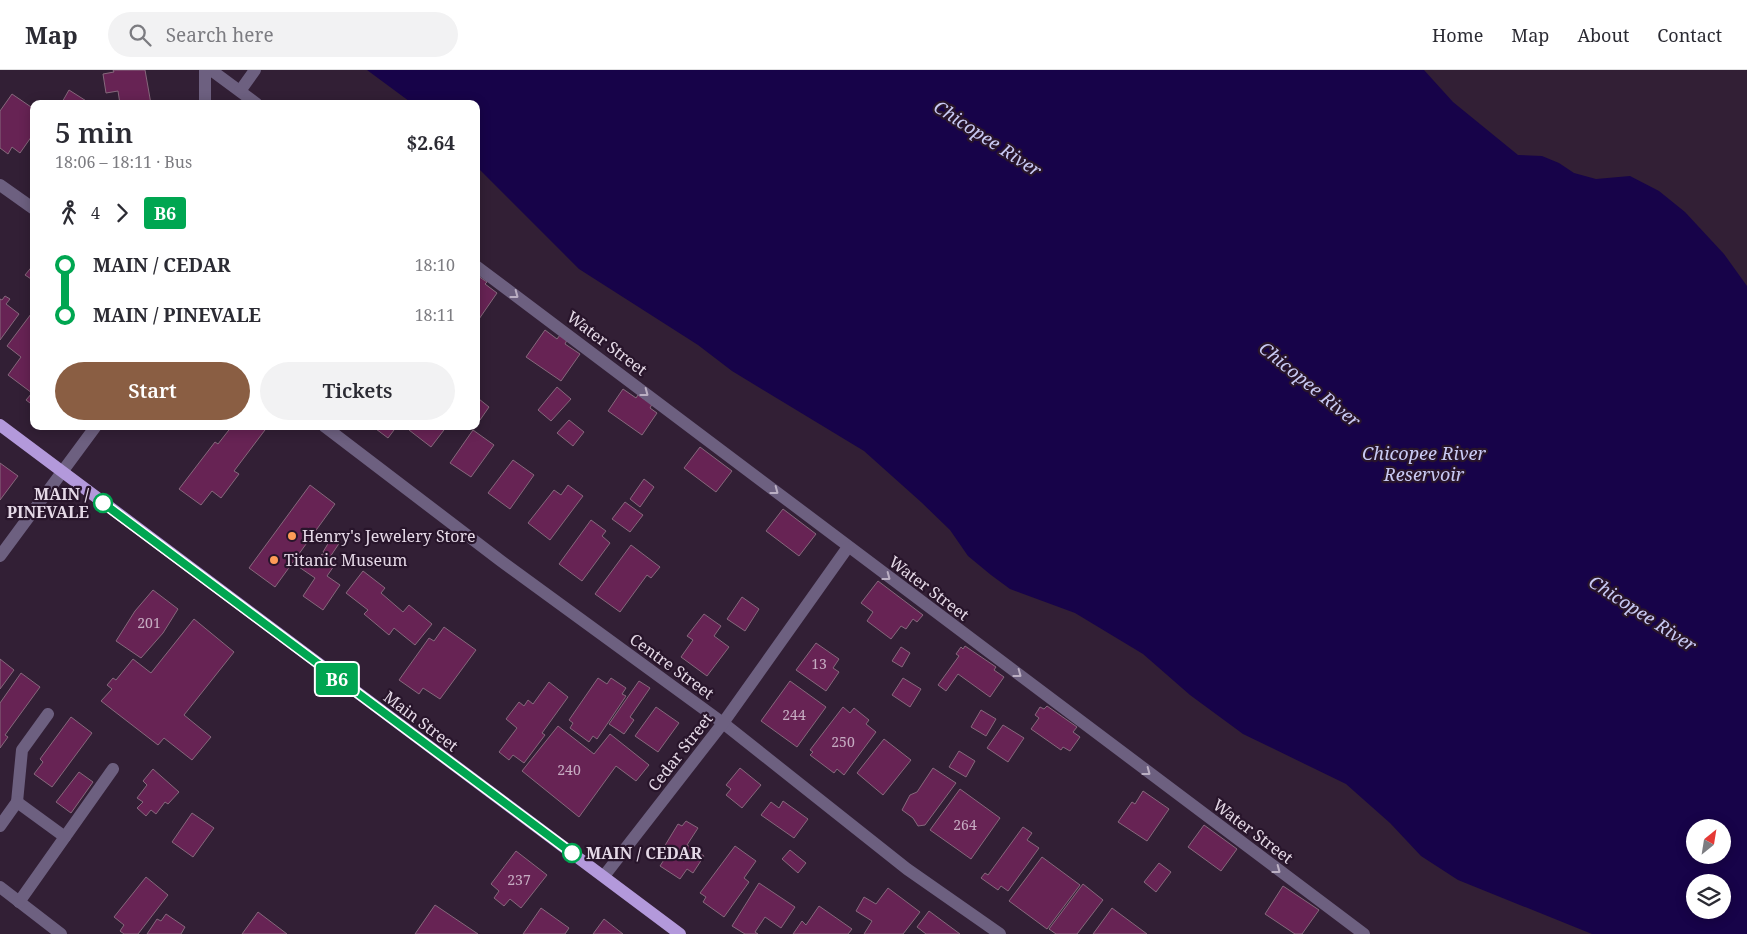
<!DOCTYPE html>
<meta charset="utf-8">
<style>
:root{--surface:#fff;--page:#f2f2f3;--text:#2b2b33;--muted:#7c7c81;--line:#e1e1e2;--accent:#8a5e43}
body{margin:0;font-family:"Noto Serif",serif;background:var(--page);color:var(--text);height:100vh;display:flex;flex-direction:column;font-size:19px;white-space:nowrap}
*{box-sizing:border-box;margin:0}
p{font-size:16px;color:var(--muted)}
.icon{flex:none;width:28px;height:28px;fill:none;stroke:currentColor;stroke-width:2;stroke-linecap:round;stroke-linejoin:round}
.map{position:relative;flex:1;overflow:hidden}
.panel{position:absolute;left:30px;top:30px;width:450px;height:330px;display:flex;flex-direction:column;background:var(--surface);border-radius:10px;box-shadow:0 2px 12px #0003}
.panel>*{flex:none}
.badge{padding:0 10px;border-radius:4px;font-size:18px;line-height:32px}
.needle{width:32px;rotate:30deg}
.tools{position:absolute;left:1686px;top:749px;display:grid;gap:10px}
.tools a{display:grid;place-items:center;width:45px;height:45px;border-radius:50%;background:var(--surface);box-shadow:0 2px 12px #0003;font-size:25px}
.map>.badge{position:absolute;translate:-50% -50%;box-shadow:0 0 0 2px #fff}
.legs{display:flex;align-items:center;gap:8px;height:55px;padding:0 25px;font-size:16px}
.legs p{margin-inline-start:auto}
.overview{display:flex;align-items:center;justify-content:space-between;height:85px;padding:0 25px}
h1{font-size:28px;font-weight:600;line-height:38px}
.primary-button{display:flex;gap:10px;margin-top:auto;padding:10px 25px}
.primary-button a{flex:1;height:58px;border-radius:30px;background:var(--accent);color:#fff;font-size:20px;font-weight:600;line-height:58px;text-align:center}
.primary-button a+a{background:var(--page);color:var(--text)}
ul{padding:0 25px;list-style:none}
li{display:flex;align-items:center;gap:18px;height:50px;font-size:19px}
li i{display:grid;place-items:center;width:8px;height:100%;margin:0 6px;background:currentColor}
li i::after{content:'';width:12px;height:12px;margin:-6px;border:4px solid;border-radius:50%;background:var(--surface)}
li p{margin-inline-start:auto}
li:first-child i{background:linear-gradient(#0000 50%,currentColor 0)}
li:last-child i{background:linear-gradient(currentColor 50%,#0000 0)}
header{display:flex;align-items:center;gap:30px;box-sizing:border-box;height:70px;padding:0 25px;background:var(--surface);border-bottom:1px solid var(--line)}
header strong{font-size:24px}
nav{display:flex;gap:28px;margin-inline-start:auto;font-size:18px}
.search{width:350px;height:45px;background:var(--page);display:flex;align-items:center;gap:12px;box-sizing:border-box;padding:0 18px;border-radius:28px;color:var(--muted);font-size:19px}
.map>svg:first-child{display:block}
.water{fill:#170349;fill-rule:evenodd}
.building{fill:#672354;stroke:#86687c}
.lines{fill:none;stroke-linecap:round;stroke-linejoin:round}
.minor{stroke:#6d6080;stroke-width:12}
.major{stroke:#b399db;stroke-width:12}
.oneway{stroke:#bbafc3}
.line-1-casing{stroke:#fff;stroke-width:11}
.line-1{stroke:#00a651;stroke-width:8}
.stop-1-dot{fill:#fff;stroke:#00a651;stroke-width:2.5}
.poi-dot{fill:#fe9c57;stroke:#28152b;stroke-width:2}
.labels{text-anchor:middle;dominant-baseline:central;stroke-width:4.5;stroke-linejoin:round;paint-order:stroke}
.number-label{font-size:14px;fill:#c6acc2}
.street-label{font-size:16px;fill:#e5d9e7;stroke:#28152b}
.stop-label{font-size:16px;font-weight:bold;fill:#e5d9e7;stroke:#28152b;text-anchor:end}
.poi-label{font-size:16px;fill:#e5d9e7;stroke:#28152b;text-anchor:start}
.water-label{font-size:18px;font-style:italic;fill:#c9caf4;stroke:#28152b}
</style>
<header>
<strong>Map</strong>
<div class="search"><svg class="icon" aria-label="search" viewBox="0 0 24 24"><circle cx="10" cy="10" r="6"/><path d="M15 15l6 6"/></svg>Search here</div>
<nav><a>Home</a><a>Map</a><a>About</a><a>Contact</a></nav>
</header>
<div class="map">
<svg width="1747" height="864" viewBox="0 0 1747 864">
<rect width="100%" height="100%" fill="#321f35"/>
<path class="water" d="M 367,0 L 1424,0 L 1453,32 L 1518,85 L 1542,86 L 1559,93 L 1574,103 L 1596,109 L 1630,106 L 1659,121 L 1685,142 L 1724,184 L 1747,216 L 1747,864 L 1592,864 L 1458,810 L 1421,786 L 1390,753 L 1346,714 L 1243,664 L 1190,625 L 1143,584 L 1075,543 L 1010,519 L 991,505 L 968,486 L 950,460 L 921,432 L 864,381 L 732,301 L 698,275 L 579,199 L 476,96 L 476,34 L 413,34 ZM 1695,758 L 1722,758 L 1722,785 L 1695,785 ZM 1695,812 L 1722,812 L 1722,840 L 1695,840 Z"/>
<g class="building">
<polygon points="113,0 145,0 151,34 120,34 118,21 106,23 103,4 114,2"/>
<polygon points="69,20 91,34 61,34"/>
<polygon points="12,24 34,39 34,63 20,83 12,77 8,84 0,78 0,41"/>
<polygon points="34,194 34,211 25,205"/>
<polygon points="478,206 487,212 485,214 497,223 479,249 476,247 476,208"/>
<polygon points="5,226 10,229 6,234 19,244 0,270 0,229 2,230"/>
<polygon points="34,240 34,336 26,330 32,323 8,305 21,287 7,276"/>
<polygon points="545,260 557,269 560,265 567,270 565,274 580,284 561,311 526,287"/>
<polygon points="557,317 571,329 551,351 538,340"/>
<polygon points="623,319 636,328 638,325 652,334 650,338 657,343 642,365 608,341"/>
<polygon points="479,329 489,337 480,350 476,348 476,333"/>
<polygon points="569,350 584,362 573,376 557,363"/>
<polygon points="232,356 268,356 234,401 239,404 221,428 212,421 201,435 179,419 215,372 218,374"/>
<polygon points="372,356 397,356 388,368"/>
<polygon points="412,356 447,356 431,377 409,360"/>
<polygon points="473,360 494,375 471,407 450,393"/>
<polygon points="700,377 732,401 716,422 684,398"/>
<polygon points="513,390 534,405 510,439 488,423"/>
<polygon points="0,393 18,406 0,430"/>
<polygon points="644,409 654,417 640,437 630,429"/>
<polygon points="310,415 335,434 275,517 249,498"/>
<polygon points="568,415 583,426 550,470 528,453 554,420 561,425"/>
<polygon points="625,432 643,445 630,462 612,449"/>
<polygon points="783,439 816,464 799,486 766,461"/>
<polygon points="591,450 606,461 602,466 610,473 582,511 559,494"/>
<polygon points="332,467 340,472 330,487 323,482"/>
<polygon points="631,475 660,497 651,508 647,505 620,542 595,524"/>
<polygon points="322,484 336,493 327,506 340,515 323,540 303,526 315,508 299,497 307,485 317,491"/>
<polygon points="363,501 385,518 381,523 403,542 409,535 432,554 415,575 394,558 389,565 364,544 368,540 346,523"/>
<polygon points="878,511 923,545 917,552 913,549 906,559 901,556 891,569 867,551 873,542 861,533"/>
<polygon points="153,520 178,539 163,563 141,588 116,571 135,541"/>
<polygon points="742,527 759,539 745,561 727,549"/>
<polygon points="704,544 721,556 714,566 729,577 707,606 681,587 693,570 687,566"/>
<polygon points="194,549 234,582 184,645 211,667 192,690 164,668 158,675 101,631 112,619 107,615 113,608 116,610 133,589 151,603"/>
<polygon points="444,557 476,580 440,629 423,618 419,624 399,610 429,568 434,571"/>
<polygon points="816,573 839,589 833,598 839,602 826,621 796,600"/>
<polygon points="965,576 996,597 994,600 1004,607 990,627 958,604 946,621 938,615 959,586 956,584 961,577 963,579"/>
<polygon points="901,577 910,583 902,597 892,591"/>
<polygon points="0,589 14,600 0,619"/>
<polygon points="21,603 40,617 5,665 8,667 0,678 0,633"/>
<polygon points="598,608 607,614 611,608 626,618 622,624 626,626 597,669 593,666 589,672 570,658 573,653 569,650"/>
<polygon points="903,608 921,619 910,637 892,625"/>
<polygon points="639,611 650,618 630,647 634,650 624,664 609,654"/>
<polygon points="790,611 826,637 797,677 761,651"/>
<polygon points="549,612 568,627 542,663 545,665 524,693 513,685 509,690 499,682 517,658 506,649 519,632 524,636 528,630 533,634"/>
<polygon points="1047,636 1077,657 1073,662 1080,667 1070,681 1063,677 1061,680 1031,659 1039,648 1035,645 1040,637 1044,639"/>
<polygon points="656,637 679,653 658,682 635,666"/>
<polygon points="843,637 850,643 854,638 869,650 866,654 876,662 844,705 837,699 834,703 810,685 813,682 810,680"/>
<polygon points="981,640 996,649 986,666 971,657"/>
<polygon points="71,647 92,663 52,717 34,704 43,692 40,689"/>
<polygon points="1003,655 1024,668 1008,692 987,678"/>
<polygon points="558,656 594,684 610,664 649,695 636,711 616,696 579,747 522,701"/>
<polygon points="884,669 911,690 883,725 857,703"/>
<polygon points="959,681 975,691 966,707 949,697"/>
<polygon points="740,698 761,715 742,738 726,725 731,719 726,715"/>
<polygon points="933,698 956,713 925,755 918,756 913,748 902,740 910,725 917,722"/>
<polygon points="153,699 179,722 168,734 165,732 156,744 151,740 146,746 137,738 143,732 137,728 147,715 143,711"/>
<polygon points="79,702 93,712 71,743 56,732"/>
<polygon points="960,719 1000,748 971,789 930,760"/>
<polygon points="1143,721 1169,739 1147,771 1118,752 1132,732 1135,734"/>
<polygon points="783,731 808,749 794,768 761,745 771,732 779,738"/>
<polygon points="192,743 214,758 193,787 172,772"/>
<polygon points="686,751 698,758 687,775 704,786 693,803 687,799 680,809 660,796 667,785 661,782 678,754 682,756"/>
<polygon points="1204,755 1237,779 1221,801 1188,777"/>
<polygon points="1023,757 1032,763 1027,770 1039,778 1008,821 1001,816 998,820 981,808 985,803 988,805"/>
<polygon points="735,776 756,791 744,808 749,812 724,847 703,832 706,827 700,823"/>
<polygon points="790,780 806,793 798,803 782,789"/>
<polygon points="516,781 547,805 521,838 510,829 504,836 494,828 499,821 491,814"/>
<polygon points="1042,787 1080,815 1047,859 1009,831"/>
<polygon points="1159,793 1171,802 1156,822 1144,812"/>
<polygon points="146,807 168,825 138,864 124,864 120,861 124,855 114,847"/>
<polygon points="759,813 795,837 781,858 765,847 755,862 758,864 745,864 732,856"/>
<polygon points="1083,814 1103,830 1077,864 1056,864 1049,859"/>
<polygon points="1283,816 1319,840 1302,864 1295,864 1265,844"/>
<polygon points="888,818 920,842 903,864 864,864 872,851 856,841 864,827 876,834"/>
<polygon points="435,835 478,864 415,864"/>
<polygon points="819,836 852,859 848,864 793,864 802,851 806,855"/>
<polygon points="541,838 569,858 565,864 523,864"/>
<polygon points="1112,838 1147,864 1093,864"/>
<polygon points="929,841 960,864 926,864 917,857"/>
<polygon points="258,842 287,864 242,864"/>
<polygon points="166,844 185,857 181,864 147,864 157,849 161,851"/>
<polygon points="604,849 623,864 593,864"/>
</g>
<g class="lines">
<g class="minor">
<polyline points="211,0 257,34"/>
<polyline points="240,21 255,0"/>
<polyline points="205,34 205,0"/>
<polyline points="0,115 34,139"/>
<polyline points="476,196 1364,864"/>
<polyline points="324,356 501,491 723,653 907,799 1000,864"/>
<polyline points="0,486 96,356"/>
<polyline points="17,732 22,680 48,644"/>
<polyline points="0,756 17,732 65,767"/>
<polyline points="604,806 723,653 848,477"/>
<polyline points="0,817 61,864"/>
<polyline points="19,832 113,699"/>
</g>
<polyline class="major" points="0,355 680,864"/>
</g>
<defs><path id="oneway-chevron" d="M-2-3.5L2.5 0L-2 3.5" fill="none" stroke-width="1.6" stroke-linecap="round" stroke-linejoin="round" transform="scale(1.25)"/></defs>
<g class="oneway">
<use href="#oneway-chevron" transform="translate(515 225) rotate(37)"/>
<use href="#oneway-chevron" transform="translate(645 323) rotate(37)"/>
<use href="#oneway-chevron" transform="translate(775 421) rotate(37)"/>
<use href="#oneway-chevron" transform="translate(887 507) rotate(37)"/>
<use href="#oneway-chevron" transform="translate(1018 604) rotate(37)"/>
<use href="#oneway-chevron" transform="translate(1147 702) rotate(37)"/>
<use href="#oneway-chevron" transform="translate(1277 800) rotate(37)"/>
</g>
<g class="lines">
<defs>
<polyline id="line-1" points="103,433 572,783"/>
</defs>
<use href="#line-1" class="line-1-casing"/>
<use href="#line-1" class="line-1"/>
</g>
<g class="stop-1-dot">
<circle cx="103" cy="433" r="9"/>
<circle cx="572" cy="783" r="9"/>
</g>
<g class="poi-dot">
<circle cx="292" cy="466" r="5"/>
<circle cx="274" cy="490" r="5"/>
</g>
<g class="labels">
<g class="number-label">
<text x="149" y="552">201</text>
<text x="819" y="593">13</text>
<text x="794" y="644">244</text>
<text x="843" y="671">250</text>
<text x="569" y="699">240</text>
<text x="965" y="754">264</text>
<text x="519" y="809">237</text>
</g>
<g class="street-label">
<text transform="translate(607 273) rotate(37)">Water Street</text>
<text transform="translate(929 518) rotate(37)">Water Street</text>
<text transform="translate(672 596) rotate(36)">Centre Street</text>
<text transform="translate(421 651) rotate(37)">Main Street</text>
<text transform="translate(680 682) rotate(-52)">Cedar Street</text>
<text transform="translate(1253 761) rotate(37)">Water Street</text>
</g>
<g class="stop-label">
<text x="89" y="424">MAIN /<tspan x="89" dy="18">PINEVALE</tspan></text>
<text x="586" y="783" text-anchor="start">MAIN / CEDAR</text>
</g>
<g class="poi-label">
<text x="302" y="466">Henry's Jewelery Store</text>
<text x="284" y="490">Titanic Museum</text>
</g>
<g class="water-label">
<text transform="translate(988 68) rotate(33)">Chicopee River</text>
<text transform="translate(1310 314) rotate(39)">Chicopee River</text>
<text x="1424" y="383">Chicopee River<tspan x="1424" dy="21">Reservoir</tspan></text>
<text transform="translate(1643 543) rotate(33)">Chicopee River</text>
</g>
</g>
</svg>
<div class="tools">
<a><svg class="needle" viewBox="-14 -14 28 28"><path d="M0-13l5 13h-10z" fill="#e53935"/><path d="M0 13l5-13h-10z" fill="#7c7c81"/></svg></a>
<a><svg class="icon" aria-label="layers" viewBox="0 0 24 24"><path d="M12 4l9 5-9 5-9-5zM3 14l9 5 9-5"/></svg></a>
</div>
<b class="badge" style="left:337px;top:609px;background:#00a651;color:#fff">B6</b>
<section class="panel">
<div class="overview"><div><h1>5 min</h1><p>18:06 – 18:11 · Bus</p></div><b>$2.64</b></div>
<div class="legs"><svg class="icon" aria-label="walk" viewBox="0 0 24 24"><circle cx="13" cy="4" r="2"/><path d="M13 8l-2 6 4 7M11 14l-3 7M7 12l3-4h3l4 4"/></svg>4<svg class="icon" aria-label="forward" viewBox="0 0 24 24"><path d="M9 5l7 7-7 7"/></svg><b class="badge" style="background:#00a651;color:#fff">B6</b></div>
<ul>
<li><i style="color:#00a651"></i><b>MAIN / CEDAR</b><p>18:10</p></li>
<li><i style="color:#00a651"></i><b>MAIN / PINEVALE</b><p>18:11</p></li>
</ul>
<div class="primary-button"><a>Start</a><a>Tickets</a></div>
</section>
</div>
